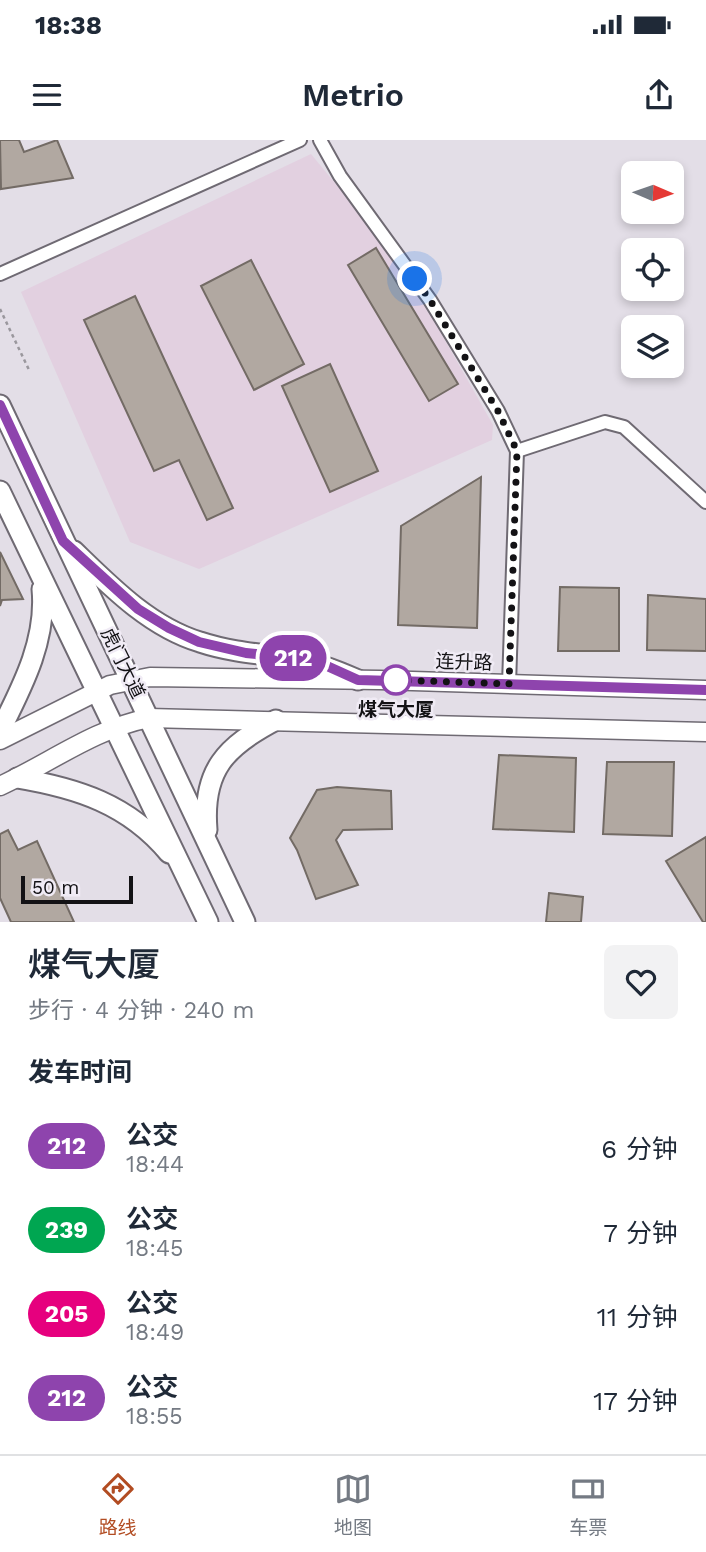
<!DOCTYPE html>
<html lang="zh">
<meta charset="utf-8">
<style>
:root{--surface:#fff;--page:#f2f2f3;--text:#1f2937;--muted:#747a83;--line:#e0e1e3;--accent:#b24c22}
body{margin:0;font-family:"Work Sans","Noto Sans SC",sans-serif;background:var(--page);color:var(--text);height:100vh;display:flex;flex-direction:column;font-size:26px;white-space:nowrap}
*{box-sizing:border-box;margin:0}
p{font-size:23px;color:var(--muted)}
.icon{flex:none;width:38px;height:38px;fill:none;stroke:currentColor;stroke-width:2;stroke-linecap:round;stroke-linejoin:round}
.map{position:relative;height:782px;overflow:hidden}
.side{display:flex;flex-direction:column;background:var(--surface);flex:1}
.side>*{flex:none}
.badge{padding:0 14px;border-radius:23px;font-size:24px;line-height:46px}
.needle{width:46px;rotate:92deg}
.buttons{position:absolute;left:621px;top:21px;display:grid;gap:14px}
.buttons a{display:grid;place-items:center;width:63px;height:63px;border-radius:10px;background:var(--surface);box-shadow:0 4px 10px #0003;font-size:35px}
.scale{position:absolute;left:21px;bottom:18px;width:112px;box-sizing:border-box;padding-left:7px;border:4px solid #131215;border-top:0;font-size:19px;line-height:24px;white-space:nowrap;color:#131215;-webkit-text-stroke:5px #f0ebf5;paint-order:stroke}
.you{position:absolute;width:35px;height:35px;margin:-18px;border:5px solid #fff;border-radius:50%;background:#1a73e8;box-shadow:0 0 0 10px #1a73e833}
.map>.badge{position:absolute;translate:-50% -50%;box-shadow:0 0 0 4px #fff}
h2{padding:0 28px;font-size:26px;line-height:63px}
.round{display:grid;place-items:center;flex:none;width:74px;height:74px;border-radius:10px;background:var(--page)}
.summary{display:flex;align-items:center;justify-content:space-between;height:119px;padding:0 28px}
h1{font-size:33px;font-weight:600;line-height:52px}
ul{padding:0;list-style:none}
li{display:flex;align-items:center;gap:21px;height:84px;padding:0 28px}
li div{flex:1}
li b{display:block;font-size:26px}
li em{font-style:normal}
li .badge{min-width:77px;font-weight:700;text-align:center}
.status{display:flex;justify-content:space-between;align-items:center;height:49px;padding:0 35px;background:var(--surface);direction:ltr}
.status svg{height:19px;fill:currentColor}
header{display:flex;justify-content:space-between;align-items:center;height:91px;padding:0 28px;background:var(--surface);font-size:32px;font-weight:600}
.tabs{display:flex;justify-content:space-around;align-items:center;height:98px;border-top:2px solid var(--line);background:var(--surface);font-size:19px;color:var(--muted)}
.tabs a{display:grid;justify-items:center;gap:4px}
.tabs .active{color:var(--accent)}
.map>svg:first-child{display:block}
.medical{fill:#e2d0e0}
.building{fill:#b1a8a1;stroke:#736b65;stroke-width:2}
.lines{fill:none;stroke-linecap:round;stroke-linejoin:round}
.street-casing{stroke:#6f6a73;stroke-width:16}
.secondary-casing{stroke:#6f6a73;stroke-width:21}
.primary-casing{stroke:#6f6a73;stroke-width:23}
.path{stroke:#9a979d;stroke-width:2.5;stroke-dasharray:3.5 3.5;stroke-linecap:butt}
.street{stroke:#fff;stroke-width:12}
.secondary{stroke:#fff;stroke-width:18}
.primary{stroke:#fff;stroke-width:19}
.line-casing{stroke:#fff;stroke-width:16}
.line{stroke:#8e44ad;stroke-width:10}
.walk{stroke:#131215;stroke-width:7;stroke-dasharray:0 12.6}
.stop-dot{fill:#fff;stroke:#8e44ad;stroke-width:3.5}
.labels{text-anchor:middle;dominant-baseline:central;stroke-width:5;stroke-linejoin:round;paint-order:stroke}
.street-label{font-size:19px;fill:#131215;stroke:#f0ebf5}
.stop-label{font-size:19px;font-weight:bold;fill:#131215;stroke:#f0ebf5}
</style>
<div class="status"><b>18:38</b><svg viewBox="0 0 49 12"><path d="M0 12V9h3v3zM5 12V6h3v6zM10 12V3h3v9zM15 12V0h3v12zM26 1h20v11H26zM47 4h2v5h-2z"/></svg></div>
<header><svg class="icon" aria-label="menu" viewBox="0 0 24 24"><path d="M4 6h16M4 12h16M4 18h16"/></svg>Metrio<svg class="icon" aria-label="share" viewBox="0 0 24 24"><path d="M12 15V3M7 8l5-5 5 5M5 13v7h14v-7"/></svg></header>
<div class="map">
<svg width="706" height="782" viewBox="0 0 706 782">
<rect width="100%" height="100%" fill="#e3dee7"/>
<polygon class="medical" points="311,14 376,93 437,186 493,285 492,300 199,429 130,402 21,152"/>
<g class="building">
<polygon points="0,0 19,0 24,12 57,0 73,38 1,49"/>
<polygon points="376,108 458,244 429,261 348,125"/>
<polygon points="251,120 304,224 254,250 201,146"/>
<polygon points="135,156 233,368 207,380 179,320 154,331 84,180"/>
<polygon points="330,224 378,331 330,352 282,246"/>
<polygon points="481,337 477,488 398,485 401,386"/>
<polygon points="0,412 23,459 2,460 0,466"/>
<polygon points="560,447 619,448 619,511 558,511"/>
<polygon points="648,455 706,459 706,511 647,510"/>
<polygon points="499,615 576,618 574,692 493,689"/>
<polygon points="607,622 674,622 672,696 603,694"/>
<polygon points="337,647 391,651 392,689 343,690 336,700 358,745 316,759 297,710 290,698 317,650"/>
<polygon points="8,690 18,710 37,701 74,782 11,782 0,758 0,694"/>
<polygon points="706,697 706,782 703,782 666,721"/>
<polygon points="549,753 583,757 581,782 546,782"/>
</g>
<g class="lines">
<defs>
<g id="street">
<polyline points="320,0 340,36 430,160 498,271 517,311 509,544"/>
<polyline points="0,134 300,0"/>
<polyline points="517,311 605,282 624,287 706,362"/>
</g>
<g id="secondary">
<polyline points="0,600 110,545 150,537 380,540 706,550"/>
<path d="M 0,646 C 50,623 94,589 149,578 L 706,592"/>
</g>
<g id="primary">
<polyline points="0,265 245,782"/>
<polyline points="0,351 208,782"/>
<path d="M 74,411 C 110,446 150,487 200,502 C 230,512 260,514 291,518 C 315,522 336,530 358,540"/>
<path d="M 0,591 C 22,547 47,500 42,449"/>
<path d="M 17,638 C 77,648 128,664 169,713"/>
<path d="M 207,690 C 202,630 226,606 276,580"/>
</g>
</defs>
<use href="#street" class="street-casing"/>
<use href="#secondary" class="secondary-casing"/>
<use href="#primary" class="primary-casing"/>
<polyline class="path" points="0,169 30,232"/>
<use href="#street" class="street"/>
<use href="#secondary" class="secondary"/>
<use href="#primary" class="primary"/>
</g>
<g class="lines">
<defs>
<polyline id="line" points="0,265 63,401 138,469 169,488 199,502 246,513 293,518 327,526 358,540 706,550"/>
</defs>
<use href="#line" class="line-casing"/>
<use href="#line" class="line"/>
<polyline class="walk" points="396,540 509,544 517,311 498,271 430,160 415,139"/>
</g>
<circle class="stop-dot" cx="396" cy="540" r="14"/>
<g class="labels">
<g class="street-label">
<text transform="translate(464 522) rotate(2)">连升路</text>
<text transform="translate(123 523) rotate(64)">虎门大道</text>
</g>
<g class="stop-label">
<text x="396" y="569">煤气大厦</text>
</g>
</g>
</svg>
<div class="buttons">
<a><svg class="needle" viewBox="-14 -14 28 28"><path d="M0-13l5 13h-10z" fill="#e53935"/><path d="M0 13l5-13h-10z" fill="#747a83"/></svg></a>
<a><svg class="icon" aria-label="locate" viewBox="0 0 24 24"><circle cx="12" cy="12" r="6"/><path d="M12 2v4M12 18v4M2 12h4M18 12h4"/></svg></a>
<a><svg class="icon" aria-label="layers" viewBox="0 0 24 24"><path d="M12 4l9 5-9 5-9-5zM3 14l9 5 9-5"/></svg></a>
</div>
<div class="scale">50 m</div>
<div class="you" style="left:415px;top:139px"></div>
<b class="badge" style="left:293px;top:518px;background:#8e44ad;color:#fff">212</b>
</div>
<section class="side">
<div class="summary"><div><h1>煤气大厦</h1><p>步行 · 4 分钟 · 240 m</p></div><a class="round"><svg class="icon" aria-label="heart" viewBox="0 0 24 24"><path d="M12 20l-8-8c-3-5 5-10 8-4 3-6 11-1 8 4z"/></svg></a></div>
<h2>发车时间</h2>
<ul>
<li><span class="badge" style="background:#8e44ad;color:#fff">212</span><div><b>公交</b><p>18:44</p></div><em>6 分钟</em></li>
<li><span class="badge" style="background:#00a651;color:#fff">239</span><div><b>公交</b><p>18:45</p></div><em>7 分钟</em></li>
<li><span class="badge" style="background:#e6007e;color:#fff">205</span><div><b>公交</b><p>18:49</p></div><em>11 分钟</em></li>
<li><span class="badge" style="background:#8e44ad;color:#fff">212</span><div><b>公交</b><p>18:55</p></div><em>17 分钟</em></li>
</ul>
</section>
<nav class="tabs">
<a class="active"><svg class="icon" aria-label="directions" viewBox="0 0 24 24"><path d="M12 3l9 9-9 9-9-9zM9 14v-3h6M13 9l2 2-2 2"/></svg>路线</a>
<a><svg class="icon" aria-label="map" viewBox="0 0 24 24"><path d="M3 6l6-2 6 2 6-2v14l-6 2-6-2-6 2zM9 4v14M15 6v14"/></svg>地图</a>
<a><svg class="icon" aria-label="tickets" viewBox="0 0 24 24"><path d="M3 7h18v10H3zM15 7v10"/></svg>车票</a>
</nav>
